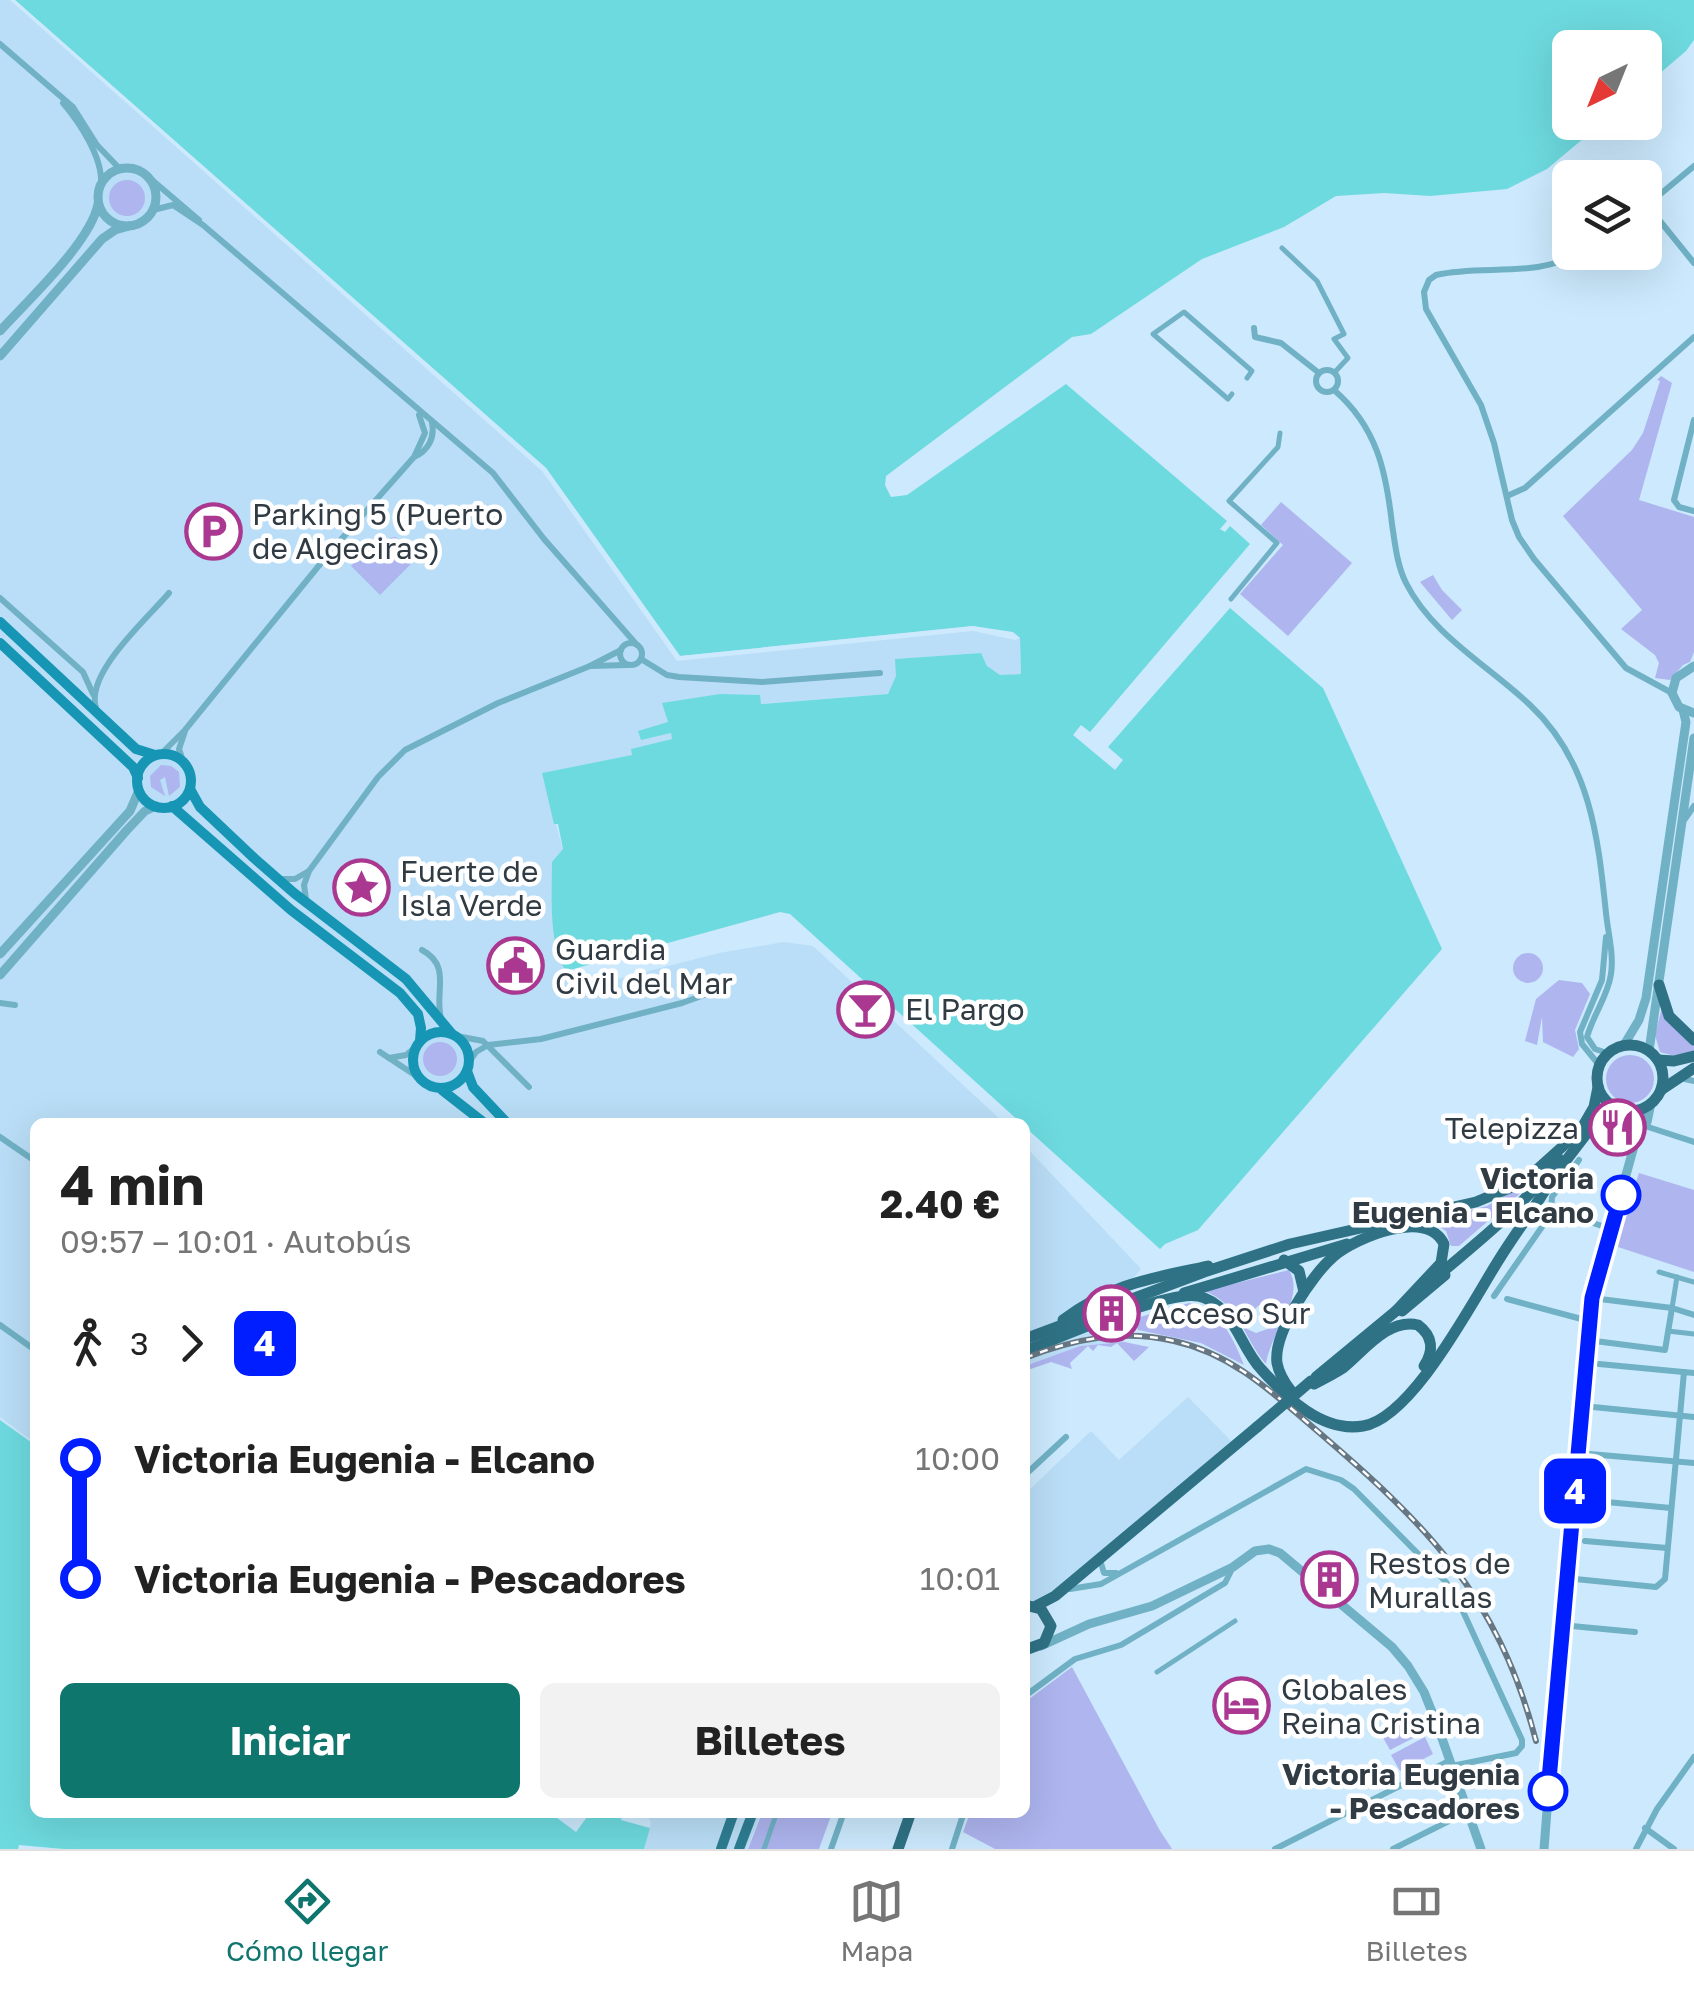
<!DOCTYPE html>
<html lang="es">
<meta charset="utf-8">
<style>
:root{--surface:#fff;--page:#f2f2f2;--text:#222;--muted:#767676;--line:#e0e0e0;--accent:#0f766e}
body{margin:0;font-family:"Golos Text",sans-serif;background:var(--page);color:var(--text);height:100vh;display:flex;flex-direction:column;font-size:38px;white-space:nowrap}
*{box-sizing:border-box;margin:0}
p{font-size:32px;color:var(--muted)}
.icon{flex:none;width:55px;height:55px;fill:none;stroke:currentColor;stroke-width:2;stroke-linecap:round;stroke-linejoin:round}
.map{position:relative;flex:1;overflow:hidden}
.details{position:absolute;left:30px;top:1118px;width:1000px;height:700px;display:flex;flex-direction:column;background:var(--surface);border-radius:15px;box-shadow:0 10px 40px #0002}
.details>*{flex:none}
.badge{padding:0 20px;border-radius:15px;font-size:35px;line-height:65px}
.needle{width:65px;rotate:223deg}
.tools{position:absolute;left:1552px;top:30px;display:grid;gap:20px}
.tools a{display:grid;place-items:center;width:110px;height:110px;border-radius:15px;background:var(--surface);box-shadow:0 10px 40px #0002;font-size:50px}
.map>.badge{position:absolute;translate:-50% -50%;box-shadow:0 0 0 5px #fff}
.legs{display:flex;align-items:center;gap:15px;height:110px;padding:0 30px;font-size:32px}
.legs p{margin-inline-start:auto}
.summary{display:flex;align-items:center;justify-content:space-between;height:170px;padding:0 30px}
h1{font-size:55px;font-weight:700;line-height:75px}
.button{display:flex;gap:20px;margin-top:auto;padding:20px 30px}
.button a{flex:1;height:115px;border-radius:15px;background:var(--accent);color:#fff;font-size:40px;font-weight:700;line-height:115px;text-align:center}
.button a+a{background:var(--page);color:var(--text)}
ul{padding:0 30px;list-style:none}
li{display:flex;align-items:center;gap:35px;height:120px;font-size:38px}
li i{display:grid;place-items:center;width:15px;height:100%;margin:0 12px;background:currentColor}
li i::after{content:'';width:25px;height:25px;margin:-12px;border:8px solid;border-radius:50%;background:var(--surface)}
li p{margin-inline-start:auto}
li:first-child i{background:linear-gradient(#0000 50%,currentColor 0)}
li:last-child i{background:linear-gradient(currentColor 50%,#0000 0)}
.tab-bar{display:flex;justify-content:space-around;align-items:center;height:140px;border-top:2px solid var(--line);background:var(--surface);font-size:28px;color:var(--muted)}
.tab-bar a{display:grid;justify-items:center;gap:5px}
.tab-bar .selected{color:var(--accent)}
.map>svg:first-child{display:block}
.built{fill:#badef7}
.green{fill:#aeb5ef;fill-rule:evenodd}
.water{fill:#6ddadf}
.pier{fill:#cce9fd}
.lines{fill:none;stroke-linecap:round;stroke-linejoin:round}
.pedestrian{stroke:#70b1c5;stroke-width:5}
.minor{stroke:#70b1c5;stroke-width:6}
.tertiary{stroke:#70b1c5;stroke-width:9}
.secondary{stroke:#1696b4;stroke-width:10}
.primary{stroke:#2e7d92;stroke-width:10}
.trunk{stroke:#2f7285;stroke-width:11}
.rail-casing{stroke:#667783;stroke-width:6}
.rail{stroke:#fff;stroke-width:2.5;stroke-dasharray:8;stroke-linecap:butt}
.trunk-bridge{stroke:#2f7285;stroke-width:11}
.line-1-casing{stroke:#fff;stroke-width:22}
.line-1{stroke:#001eff;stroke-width:15}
.stop-1-dot{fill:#fff;stroke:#001eff;stroke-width:5}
.labels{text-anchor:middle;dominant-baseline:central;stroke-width:9;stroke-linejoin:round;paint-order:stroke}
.poi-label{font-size:30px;fill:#303b43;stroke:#fff;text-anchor:start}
.stop-label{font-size:30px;font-weight:bold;fill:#303b43;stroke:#fff;text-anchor:end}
</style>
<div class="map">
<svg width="1694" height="1849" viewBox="0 0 1694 1849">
<rect width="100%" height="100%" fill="#cce9fd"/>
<g class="built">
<polygon points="0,0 15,0 546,468 973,626 1020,638 1021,674 1000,676 987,666 981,653 896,659 896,676 889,694 760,704 760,696 663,703 668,723 639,731 641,739 671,733 673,739 632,749 633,755 542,773 563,850 552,890 555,933 571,991 719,953 784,942 813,946 1003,1122 35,1122 35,1443 0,1417"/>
<polygon points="1025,1146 1141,1269 1134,1277 1110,1287 1125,1329 1124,1342 1080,1346 1025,1366"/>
<polygon points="1188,1397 1233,1443 1046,1599 1032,1602 1025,1597 1025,1494 1091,1431 1119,1460"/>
<polygon points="644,1813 761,1813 747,1849 644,1849 651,1822"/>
</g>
<g class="green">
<circle cx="127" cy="198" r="18"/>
<polygon points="1661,376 1672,383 1639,500 1694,517 1694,652 1690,662 1683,665 1670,680 1655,678 1659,663 1655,655 1621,629 1642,610 1563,516 1632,450 1643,433 1660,381 1657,380"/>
<polygon points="1281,502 1352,563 1288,636 1240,594 1283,545 1261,525"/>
<polygon points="380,536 384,539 396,537 417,558 380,595 351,566"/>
<polygon points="1433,575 1442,590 1462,610 1452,620 1420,582"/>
<polygon points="161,765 171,766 179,772 180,787 169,796 165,777 160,780 165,796 151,787 150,776"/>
<circle cx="1528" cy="968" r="15"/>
<polygon points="1559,980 1582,983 1590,994 1575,1030 1579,1049 1573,1057 1543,1042 1542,1017 1537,1045 1525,1041 1536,999"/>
<polygon points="1662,1007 1694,1043 1694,1052 1678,1057 1660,1052 1655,1035"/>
<circle cx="440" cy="1059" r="17"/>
<circle cx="1630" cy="1079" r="24"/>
<polygon points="1639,1173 1694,1190 1694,1272 1615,1246"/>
<polygon points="1528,1183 1524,1190 1459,1246 1451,1246 1446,1231 1430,1220 1487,1206"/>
<path d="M 1289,1270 C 1306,1299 1270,1332 1266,1364 C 1244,1339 1239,1303 1204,1291 ZM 1269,1303 L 1276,1307 L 1280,1314 L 1276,1326 L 1256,1333 L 1247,1329 L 1247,1317 L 1258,1306 Z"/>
<path d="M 1189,1303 C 1221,1310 1233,1338 1244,1365 L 1201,1343 L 1138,1330 L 1133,1319 Z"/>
<polygon points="1124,1342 1149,1347 1134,1361 1117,1343 1111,1347 1098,1345 1093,1351 1088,1346 1070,1363 1072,1369 1051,1362 1025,1371 1025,1366 1080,1346"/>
<polygon points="1072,1667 1159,1829 1172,1849 995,1849 963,1832 970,1813 1025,1812 1025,1702"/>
<polygon points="1414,1716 1423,1733 1390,1750 1381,1734"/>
<polygon points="1425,1737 1433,1754 1400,1771 1391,1755"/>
<polygon points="762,1813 832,1813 819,1849 748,1849"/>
</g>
<g class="water">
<path d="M 15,0 L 1694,0 L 1694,40 L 1686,51 L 1645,86 L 1645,48 L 1570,48 L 1570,122 L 1602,123 L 1547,169 L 1507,189 L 1430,196 L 1384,193 L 1336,196 L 1284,227 L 1202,259 L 1091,334 L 1072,337 L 886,476 L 885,485 L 891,497 L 907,495 L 1066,384 L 1227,521 L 1220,529 L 1225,532 L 1230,526 L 1250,544 L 1090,732 L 1081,725 L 1073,735 L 1115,770 L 1123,760 L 1108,747 L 1230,608 L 1323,688 L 1442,949 L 1198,1230 L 1165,1244 L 1160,1249 L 1025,1127 L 1025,1122 L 1020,1122 L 790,914 L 780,912 L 566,971 C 548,944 552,894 552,862 L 563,849 L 558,824 L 554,824 L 542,773 L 632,755 L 631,749 L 672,739 L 671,733 L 641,740 L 638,731 L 668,722 L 662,703 L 720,694 L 760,695 L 761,704 L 888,694 L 896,676 L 895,659 L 981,653 L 987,666 L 1000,675 L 1021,674 L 1020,638 L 973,626 L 680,656 L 546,468 Z"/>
<polygon points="0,1420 35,1445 35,1812 549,1812 576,1832 590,1813 622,1813 621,1820 650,1828 644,1849 64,1849 19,1845 18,1849 0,1849"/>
</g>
<polygon class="pier" points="10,0 15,0 546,468 680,656 973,626 1013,632 1020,638 1015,640 973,631 677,661 542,471"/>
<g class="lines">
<g class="pedestrian">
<polyline points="1282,248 1317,281 1344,334 1334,339 1348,358 1334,373"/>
<polyline points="1232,394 1228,399 1153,334 1184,312 1252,371 1247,378"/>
<polyline points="1231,599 1277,543 1229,501 1278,447 1280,433"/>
<polyline points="1659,1272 1694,1282"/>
<polyline points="1672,1308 1677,1277"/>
<polyline points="1668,1331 1694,1334"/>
<polyline points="1157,1672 1235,1621"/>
<polyline points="764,1849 777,1812"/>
</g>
<g class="minor">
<polyline points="0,44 73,107 97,145 120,169"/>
<path d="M 63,103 C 80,123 103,158 101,184"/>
<polyline points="145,174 199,220"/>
<polyline points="1647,205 1694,263"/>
<polyline points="1646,206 1694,166"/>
<polyline points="153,210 173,205 203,225 493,473 544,539 637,645"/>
<path d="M 1581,252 C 1536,279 1484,264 1436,275 L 1429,280 L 1424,292 L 1426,309 L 1481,405 L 1494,443 L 1512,520 L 1519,537 L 1534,559 L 1626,668 L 1672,693"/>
<polyline points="1254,328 1255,337 1281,343 1319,373"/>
<circle cx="1327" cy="381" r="11"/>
<path d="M 1334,390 C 1377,427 1386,471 1392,524 C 1395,544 1397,565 1406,583 C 1432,635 1489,666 1530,705 C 1590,761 1598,836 1606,913 C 1608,933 1614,954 1611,974 C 1608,996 1593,1015 1587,1037 L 1595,1049 L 1607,1053"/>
<polyline points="1694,420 1674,500 1679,507 1694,511"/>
<polyline points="415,455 425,433 419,415"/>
<polyline points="1507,496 1525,488 1694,337"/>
<polyline points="0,598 83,672 93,694"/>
<circle cx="631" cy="654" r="11"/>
<polyline points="641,659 667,675 679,677 762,682 880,673"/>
<polyline points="590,666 628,665"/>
<path d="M 96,708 C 85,673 147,619 169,593"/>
<path d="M 161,754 L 185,730 L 330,552 L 414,457 C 428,451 435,438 432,423"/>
<polyline points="183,761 179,749 185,731"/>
<polyline points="1685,819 1694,806"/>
<polyline points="283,879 295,879 309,871"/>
<polyline points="306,899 304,885 309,871 378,777 405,750 498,703 590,666 621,650"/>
<path d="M 422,950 C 452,966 434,992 441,1018"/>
<polyline points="0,1003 15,1005"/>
<polyline points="457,1036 483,1041 529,1087"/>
<polyline points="417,1046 406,1055 389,1058 421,1079"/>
<polyline points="380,1052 389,1058"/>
<polyline points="469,1062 476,1052 488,1045 541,1039 682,1003 721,989"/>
<polyline points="1599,1065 1582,1044 1580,1032 1602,980 1606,937"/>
<polyline points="1680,1078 1694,1081"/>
<polyline points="1645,1126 1694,1142"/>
<polyline points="0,1137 35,1161"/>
<polyline points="1579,1160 1552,1197 1551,1209 1611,1229"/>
<polyline points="1494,1296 1553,1211"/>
<polyline points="1592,1298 1672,1308 1694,1315"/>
<polyline points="1507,1299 1589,1321"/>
<polyline points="0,1325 35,1350"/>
<polyline points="1587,1340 1665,1350 1672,1308"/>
<polyline points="1599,1364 1694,1373"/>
<polyline points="1593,1407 1694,1417"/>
<polyline points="1578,1453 1694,1463"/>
<polyline points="1025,1475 1066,1437"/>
<polyline points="1585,1500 1671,1508"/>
<polyline points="1585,1541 1667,1548"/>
<polyline points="1101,1563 1104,1573 1116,1573"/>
<polyline points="1565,1578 1656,1587 1665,1579 1684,1372"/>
<polyline points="1070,1589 1101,1584 1306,1469 1341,1480 1354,1489 1446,1582 1461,1607 1522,1740 1522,1746 1516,1753 1452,1766"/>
<polyline points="1561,1625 1635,1632"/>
<polyline points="1025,1696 1075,1659 1121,1645 1225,1583 1233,1567"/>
<polyline points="1645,1828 1674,1849"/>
<polyline points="831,1849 844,1812"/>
<polyline points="952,1849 964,1812"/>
<polyline points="1275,1849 1449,1761"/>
<polyline points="1393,1849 1467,1812"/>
<polyline points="1636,1849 1657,1809 1694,1757"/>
</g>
<g class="tertiary">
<circle cx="127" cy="197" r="29"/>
<path d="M 0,331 C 27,301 91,242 98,204"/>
<polyline points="0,356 102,239 115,230 129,226"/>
<polyline points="1694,666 1676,678 1672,693 1679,707 1694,713"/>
<polyline points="0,954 130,811 139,790"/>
<polyline points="0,975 127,830 145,811 156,806"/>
<polyline points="1624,1045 1639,1020 1646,998 1686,722 1683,710"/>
<polyline points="1649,1051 1694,738"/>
<polyline points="1628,1111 1633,1123 1639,1128"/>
<polyline points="1639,1128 1647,1122 1651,1103"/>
<polyline points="1041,1646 1089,1624 1152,1606 1233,1567 1255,1551 1269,1549 1280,1553 1392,1647 1408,1666 1424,1692 1438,1727 1481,1849"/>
<polyline points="1544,1849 1565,1578 1592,1298 1639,1128"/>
</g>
<g class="secondary">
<polyline points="0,622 136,749 155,755"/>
<polyline points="0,643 133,767 138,778"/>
<circle cx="164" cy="781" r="27"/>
<polyline points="190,789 200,807 254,858 294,893 406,979 452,1034"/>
<polyline points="172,806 291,910 400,993 418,1014 421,1028 420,1041"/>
<circle cx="441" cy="1060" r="28"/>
<polyline points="467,1071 473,1087 506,1122"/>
<polyline points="442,1090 483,1122"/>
</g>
<g class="primary">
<polyline points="721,1849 734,1812"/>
<polyline points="739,1849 753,1812"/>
</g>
<g class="trunk">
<polyline points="1659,985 1669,1016 1694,1040"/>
<circle cx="1630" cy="1078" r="33"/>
<polyline points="1658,1060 1674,1061 1694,1056"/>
<polyline points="1661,1090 1694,1068"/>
<polyline points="1579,1133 1594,1107 1598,1087"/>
<polyline points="1558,1171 1594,1124 1619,1109"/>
<polyline points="1284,1260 1299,1271 1304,1292"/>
<path d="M 1439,1275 C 1482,1238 1525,1205 1559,1159"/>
<polyline points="1184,1293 1347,1244"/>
<polyline points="1402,1311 1445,1275"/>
<path d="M 1063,1320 C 1113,1283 1149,1279 1208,1266"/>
<polyline points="1025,1339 1204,1272 1290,1244 1476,1202 1512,1187 1532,1174 1581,1130"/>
<path d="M 1025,1351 C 1059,1338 1167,1290 1198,1296 C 1234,1304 1239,1346 1261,1369 C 1286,1397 1322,1433 1363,1426 C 1413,1418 1473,1300 1500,1258 C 1516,1232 1535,1208 1550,1182"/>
<polyline points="1316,1377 1402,1306"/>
<path d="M 1314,1384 C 1324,1379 1334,1374 1343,1368 C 1364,1351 1388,1318 1418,1325 C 1433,1336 1434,1351 1424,1366"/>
<path d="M 1291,1391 C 1284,1382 1279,1374 1277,1363 C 1273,1333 1312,1275 1334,1256 C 1357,1237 1427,1208 1444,1244 L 1441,1263 L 1396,1311"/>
<polyline points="1025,1605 1041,1609 1051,1626 1044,1643 1025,1650"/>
<polyline points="1036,1606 1055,1596 1257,1427"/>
<polyline points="898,1849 911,1812"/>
</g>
<defs>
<path id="rail" d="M 1025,1358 C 1074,1339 1122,1329 1174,1341 C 1232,1354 1272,1392 1315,1429 C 1426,1524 1498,1595 1536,1741"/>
</defs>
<use href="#rail" class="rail-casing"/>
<use href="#rail" class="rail"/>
<polyline class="trunk-bridge" points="1257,1427 1311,1381"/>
</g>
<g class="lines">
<defs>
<polyline id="line-1" points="1548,1791 1592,1298 1621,1195"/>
</defs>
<use href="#line-1" class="line-1-casing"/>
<use href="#line-1" class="line-1"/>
</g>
<defs>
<symbol id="parking-ring" viewBox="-11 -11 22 22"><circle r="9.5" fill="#fff" stroke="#aa3790" stroke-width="1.5"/><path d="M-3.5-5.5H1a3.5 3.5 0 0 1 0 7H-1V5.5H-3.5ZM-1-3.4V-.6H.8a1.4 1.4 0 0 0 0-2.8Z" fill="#aa3790"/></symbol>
<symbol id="sight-ring" viewBox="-11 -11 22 22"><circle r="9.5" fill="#fff" stroke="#aa3790" stroke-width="1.5"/><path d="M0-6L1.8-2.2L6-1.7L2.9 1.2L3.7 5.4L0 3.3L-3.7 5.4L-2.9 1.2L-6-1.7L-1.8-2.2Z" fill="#aa3790"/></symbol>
<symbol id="civic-ring" viewBox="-11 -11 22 22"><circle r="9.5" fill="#fff" stroke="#aa3790" stroke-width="1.5"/><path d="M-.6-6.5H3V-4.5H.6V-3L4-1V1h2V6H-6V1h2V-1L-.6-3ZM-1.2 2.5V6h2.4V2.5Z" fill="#aa3790"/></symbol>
<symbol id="bar-ring" viewBox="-11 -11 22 22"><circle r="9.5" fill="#fff" stroke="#aa3790" stroke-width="1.5"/><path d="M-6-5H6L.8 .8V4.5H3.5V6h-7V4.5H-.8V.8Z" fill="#aa3790"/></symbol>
<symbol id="restaurant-ring" viewBox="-11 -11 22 22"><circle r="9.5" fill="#fff" stroke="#aa3790" stroke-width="1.5"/><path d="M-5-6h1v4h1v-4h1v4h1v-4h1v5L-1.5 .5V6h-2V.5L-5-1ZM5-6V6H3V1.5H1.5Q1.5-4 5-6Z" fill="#aa3790"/></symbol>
<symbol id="building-ring" viewBox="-11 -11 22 22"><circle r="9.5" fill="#fff" stroke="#aa3790" stroke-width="1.5"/><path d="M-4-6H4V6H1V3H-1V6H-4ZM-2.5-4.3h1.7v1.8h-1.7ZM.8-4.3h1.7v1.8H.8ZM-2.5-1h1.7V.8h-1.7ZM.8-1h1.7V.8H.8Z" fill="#aa3790"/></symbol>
<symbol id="hotel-ring" viewBox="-11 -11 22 22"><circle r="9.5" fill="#fff" stroke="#aa3790" stroke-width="1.5"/><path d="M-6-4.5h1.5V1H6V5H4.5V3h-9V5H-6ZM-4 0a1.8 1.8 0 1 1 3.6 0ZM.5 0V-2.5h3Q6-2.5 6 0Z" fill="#aa3790"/></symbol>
</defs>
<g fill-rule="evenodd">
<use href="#parking-ring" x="182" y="500" width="63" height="63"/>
<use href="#sight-ring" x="330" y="856" width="63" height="63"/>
<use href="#civic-ring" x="484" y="934" width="63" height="63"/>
<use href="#bar-ring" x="834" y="978" width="63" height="63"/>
<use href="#restaurant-ring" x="1586" y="1096" width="63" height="63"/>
<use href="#building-ring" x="1080" y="1282" width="63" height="63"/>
<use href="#building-ring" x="1298" y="1548" width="63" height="63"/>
<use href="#hotel-ring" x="1210" y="1674" width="63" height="63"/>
</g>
<g class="stop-1-dot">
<circle cx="1621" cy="1195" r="18"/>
<circle cx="1548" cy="1791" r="18"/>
</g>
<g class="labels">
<g class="poi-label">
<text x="252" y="514">Parking 5 (Puerto<tspan x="252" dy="34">de Algeciras)</tspan></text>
<text x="400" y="871">Fuerte de<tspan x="400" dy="34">Isla Verde</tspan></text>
<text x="555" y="949">Guardia<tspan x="555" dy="34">Civil del Mar</tspan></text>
<text x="905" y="1009">El Pargo</text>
<text x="1579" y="1128" text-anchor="end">Telepizza</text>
<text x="1150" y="1313">Acceso Sur</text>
<text x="1368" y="1563">Restos de<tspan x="1368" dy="34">Murallas</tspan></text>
<text x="1281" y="1689">Globales<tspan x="1281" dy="34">Reina Cristina</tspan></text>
</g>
<g class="stop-label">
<text x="1594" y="1178">Victoria<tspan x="1594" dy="34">Eugenia - Elcano</tspan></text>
<text x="1520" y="1774">Victoria Eugenia<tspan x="1520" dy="34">- Pescadores</tspan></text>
</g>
</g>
</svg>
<div class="tools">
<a><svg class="needle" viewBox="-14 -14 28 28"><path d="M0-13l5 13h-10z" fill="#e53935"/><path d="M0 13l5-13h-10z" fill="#767676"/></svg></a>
<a><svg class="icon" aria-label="layers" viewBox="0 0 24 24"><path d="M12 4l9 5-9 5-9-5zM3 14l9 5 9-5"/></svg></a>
</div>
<b class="badge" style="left:1575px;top:1491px;background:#001eff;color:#fff">4</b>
<section class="details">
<div class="summary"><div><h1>4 min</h1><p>09:57 – 10:01 · Autobús</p></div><b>2.40 €</b></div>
<div class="legs"><svg class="icon" aria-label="walk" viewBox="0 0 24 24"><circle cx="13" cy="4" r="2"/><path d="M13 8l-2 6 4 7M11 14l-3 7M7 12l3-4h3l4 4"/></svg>3<svg class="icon" aria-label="forward" viewBox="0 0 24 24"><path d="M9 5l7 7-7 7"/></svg><b class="badge" style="background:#001eff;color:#fff">4</b></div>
<ul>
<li><i style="color:#001eff"></i><b>Victoria Eugenia - Elcano</b><p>10:00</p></li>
<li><i style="color:#001eff"></i><b>Victoria Eugenia - Pescadores</b><p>10:01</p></li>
</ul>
<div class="button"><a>Iniciar</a><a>Billetes</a></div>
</section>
</div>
<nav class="tab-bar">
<a class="selected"><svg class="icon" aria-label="directions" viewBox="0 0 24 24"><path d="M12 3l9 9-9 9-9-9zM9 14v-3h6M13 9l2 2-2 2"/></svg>Cómo llegar</a>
<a><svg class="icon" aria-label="map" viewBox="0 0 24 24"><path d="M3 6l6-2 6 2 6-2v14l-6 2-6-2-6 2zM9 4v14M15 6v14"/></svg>Mapa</a>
<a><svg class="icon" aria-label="tickets" viewBox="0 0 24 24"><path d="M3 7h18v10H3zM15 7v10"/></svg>Billetes</a>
</nav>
